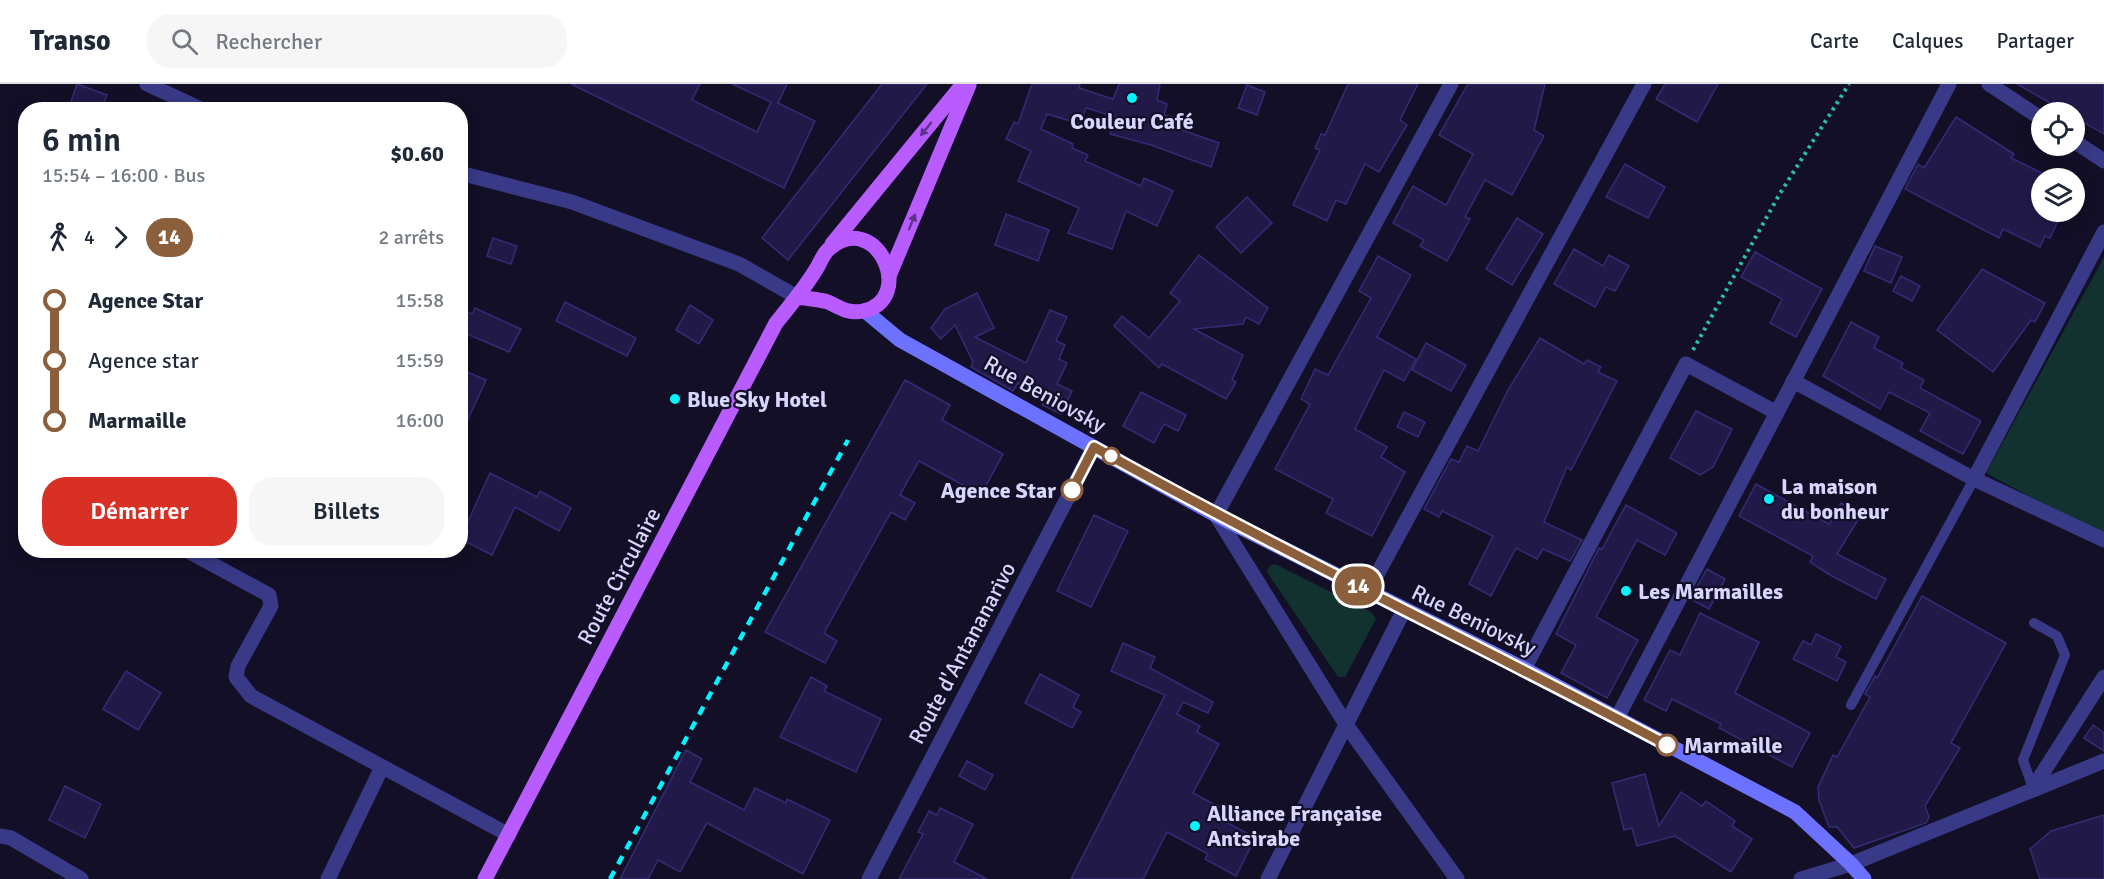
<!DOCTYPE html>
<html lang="fr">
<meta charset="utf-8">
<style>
:root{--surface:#fff;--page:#f6f6f7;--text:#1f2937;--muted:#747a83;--line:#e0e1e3;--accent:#d93025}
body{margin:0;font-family:Signika,sans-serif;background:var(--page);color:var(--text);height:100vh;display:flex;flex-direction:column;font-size:22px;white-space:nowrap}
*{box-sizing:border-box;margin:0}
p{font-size:20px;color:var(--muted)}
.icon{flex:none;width:33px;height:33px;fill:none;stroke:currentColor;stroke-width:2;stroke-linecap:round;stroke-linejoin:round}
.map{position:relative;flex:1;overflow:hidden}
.drawer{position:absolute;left:18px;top:18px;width:450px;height:456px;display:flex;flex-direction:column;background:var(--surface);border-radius:24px;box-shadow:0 3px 15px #0003}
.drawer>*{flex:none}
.badge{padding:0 12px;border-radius:20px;font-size:21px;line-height:39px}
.controls{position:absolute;left:2031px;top:18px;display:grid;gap:12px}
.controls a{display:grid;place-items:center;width:54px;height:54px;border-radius:50%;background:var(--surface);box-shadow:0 3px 15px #0003;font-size:30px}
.map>.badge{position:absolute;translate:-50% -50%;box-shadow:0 0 0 3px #fff}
.legs{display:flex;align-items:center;gap:9px;height:66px;padding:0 24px;font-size:20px}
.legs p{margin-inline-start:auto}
.summary{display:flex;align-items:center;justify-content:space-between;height:102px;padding:0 24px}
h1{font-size:33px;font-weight:600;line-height:45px}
.primary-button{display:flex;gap:12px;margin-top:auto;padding:12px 24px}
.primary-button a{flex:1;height:69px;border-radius:24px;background:var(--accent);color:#fff;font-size:24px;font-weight:600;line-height:69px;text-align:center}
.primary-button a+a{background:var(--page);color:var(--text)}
ul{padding:0 24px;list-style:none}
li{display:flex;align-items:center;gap:21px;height:60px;font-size:22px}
li i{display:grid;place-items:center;width:9px;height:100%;margin:0 8px;background:currentColor}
li i::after{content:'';width:15px;height:15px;margin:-8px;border:4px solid;border-radius:50%;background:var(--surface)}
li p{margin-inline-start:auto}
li:first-child i{background:linear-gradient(#0000 50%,currentColor 0)}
li:last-child i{background:linear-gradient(currentColor 50%,#0000 0)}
header{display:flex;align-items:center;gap:36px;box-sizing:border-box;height:84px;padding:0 30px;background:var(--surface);border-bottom:2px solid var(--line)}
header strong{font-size:28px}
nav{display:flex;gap:33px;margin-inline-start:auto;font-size:21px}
.search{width:420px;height:54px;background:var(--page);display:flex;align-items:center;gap:15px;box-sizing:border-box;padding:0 21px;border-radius:24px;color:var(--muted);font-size:22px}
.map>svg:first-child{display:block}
.green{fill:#11322f}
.building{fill:#211a49;stroke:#362b76;stroke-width:1.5}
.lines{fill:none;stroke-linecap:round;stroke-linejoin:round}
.path{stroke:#2bbdac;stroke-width:4;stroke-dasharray:3 4.5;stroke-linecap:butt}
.lane{stroke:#383a88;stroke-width:10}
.street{stroke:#383a88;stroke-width:15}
.secondary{stroke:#6c71ff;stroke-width:15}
.primary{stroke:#b95cff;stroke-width:15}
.rail{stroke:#01f4ff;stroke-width:4.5;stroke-dasharray:9 8;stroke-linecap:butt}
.oneway{fill:#5d3288}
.line-1-casing{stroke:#fff;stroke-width:14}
.line-1{stroke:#8b5e3c;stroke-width:9}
.poi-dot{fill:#01f4ff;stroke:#120f27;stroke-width:2}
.stop-1-dot{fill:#fff;stroke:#8b5e3c;stroke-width:3}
.labels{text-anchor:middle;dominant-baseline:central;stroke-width:4.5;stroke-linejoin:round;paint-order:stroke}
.poi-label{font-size:22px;font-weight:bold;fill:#d8d5ff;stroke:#120f27;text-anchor:start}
.street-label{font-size:22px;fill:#d8d5ff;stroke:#120f27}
.stop-label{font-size:22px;font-weight:bold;fill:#d8d5ff;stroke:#120f27;text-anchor:end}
</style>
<header>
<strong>Transo</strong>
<div class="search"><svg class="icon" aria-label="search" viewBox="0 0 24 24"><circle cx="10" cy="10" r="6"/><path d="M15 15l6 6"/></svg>Rechercher</div>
<nav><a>Carte</a><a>Calques</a><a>Partager</a></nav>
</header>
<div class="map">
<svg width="2104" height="795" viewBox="0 0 2104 795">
<rect width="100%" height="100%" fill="#120f27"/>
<g class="green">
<polygon points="2104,173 2104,453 1986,389"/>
<polygon points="1275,480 1371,528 1376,535 1345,593 1338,593 1267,488 1269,482"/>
</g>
<g class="building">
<polygon points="77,0 107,11 101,26 68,26"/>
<polygon points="571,0 700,0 692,16 757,48 771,18 732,0 787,0 778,19 815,37 784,104"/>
<polygon points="882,0 927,0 788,176 762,154"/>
<polygon points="1032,0 1080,0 1079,4 1113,15 1119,0 1160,0 1157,16 1167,20 1164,31 1174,34 1171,42 1219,59 1211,83 1151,61 1110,50 1116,33 1086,24 1080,40 1047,30 1041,45 1073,60 1072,64 1088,71 1085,77 1141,102 1144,94 1173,107 1157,142 1126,127 1112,165 1068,149 1079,124 1018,97 1031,67 1006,55 1014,38 1018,40"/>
<polygon points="1348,0 1418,0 1400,36 1407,41 1379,88 1365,80 1346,120 1336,116 1327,137 1293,121 1320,66 1315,64 1321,50 1325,51"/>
<polygon points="1468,0 1545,0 1534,46 1544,52 1512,111 1485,96 1465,133 1470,135 1447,177 1420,162 1424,156 1393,139 1413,102 1446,121 1473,70 1439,51"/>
<polygon points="1665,0 1718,0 1697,38 1656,15"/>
<polygon points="2017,0 2104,0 2104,50 2074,33 2074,28 2066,28"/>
<polygon points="1247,1 1265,8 1257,31 1238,24"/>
<polygon points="1956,33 2014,70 2011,74 2042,89 2042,128 2062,128 2050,154 2045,152 2040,163 2003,145 1999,154 1905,105 1918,80 1924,84"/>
<polygon points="1625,80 1665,103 1648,134 1606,113"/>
<polygon points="1247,113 1272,139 1241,169 1216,143"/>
<polygon points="1006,130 1049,146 1038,177 995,161"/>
<polygon points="1517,134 1543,150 1512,201 1486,185"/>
<polygon points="493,154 517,162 511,180 487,172"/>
<polygon points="1875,162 1902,173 1891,199 1864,187"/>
<polygon points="1574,165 1603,182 1609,171 1629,182 1615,207 1606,203 1595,223 1554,200"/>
<polygon points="1755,168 1822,205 1796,253 1770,239 1782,215 1741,193"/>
<polygon points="1199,171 1268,224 1259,240 1246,233 1243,240 1194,245 1243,271 1232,296 1236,298 1226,315 1162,280 1159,284 1114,242 1122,232 1149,254 1180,217 1170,209"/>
<polygon points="1378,172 1411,191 1377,253 1416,275 1404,297 1384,286 1355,345 1387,363 1381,373 1405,388 1372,452 1326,429 1333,415 1275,385 1310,320 1301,315 1315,285 1328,291 1371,214 1359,207"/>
<polygon points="1982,185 2045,219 2035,238 2031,236 1993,288 1937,246"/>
<polygon points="1901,192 1920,202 1912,217 1893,207"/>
<polygon points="977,209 994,244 975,253 1026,279 1050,226 1067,233 1056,257 1065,261 1059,275 1067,279 1057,300 1072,307 1061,330 1042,321 1047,312 1018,299 1013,307 971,283 973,278 955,241 941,255 931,244 945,225"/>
<polygon points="565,218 636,254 627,272 556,237"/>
<polygon points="690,221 713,236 699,260 676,246"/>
<polygon points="475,224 521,245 509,268 460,247 460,225 472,230"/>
<polygon points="1851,238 1879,253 1874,264 1903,279 1901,284 1924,296 1920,304 1981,337 1963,370 1920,347 1930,329 1889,308 1880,325 1823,292"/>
<polygon points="1540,254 1584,280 1587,276 1601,283 1598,288 1617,297 1571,386 1567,383 1544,438 1582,456 1570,477 1543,465 1537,475 1516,464 1491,512 1469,500 1493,452 1442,427 1439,433 1424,425 1451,375 1459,378 1467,362 1478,367 1508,306"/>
<polygon points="1426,259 1466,281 1451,307 1412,286"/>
<polygon points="460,285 486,296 460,353"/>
<polygon points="905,296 950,321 942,336 1003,370 981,411 919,377 900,411 915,419 905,436 891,428 824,549 837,557 825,579 765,548"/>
<polygon points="1141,308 1186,331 1178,347 1164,340 1154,359 1123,342"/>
<polygon points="1696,327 1732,345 1713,383 1700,391 1670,374"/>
<polygon points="1404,328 1425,338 1418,353 1397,343"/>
<polygon points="490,389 537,413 540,407 571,424 559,447 515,423 492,471 460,455"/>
<polygon points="1756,400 1829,440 1841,419 1861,431 1837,470 1886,495 1876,515 1830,491 1810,478 1813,472 1739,432"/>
<polygon points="1626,421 1677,449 1665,471 1637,456 1596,533 1638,556 1607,614 1561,589 1576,561 1556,550 1599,464 1602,465"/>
<polygon points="1094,431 1128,447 1091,523 1057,507"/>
<polygon points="1707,485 1725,495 1709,525 1690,515"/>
<polygon points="1922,512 2006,559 1951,659 1960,664 1925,722 1929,733 1926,739 1854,764 1837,743 1829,743 1819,716 1818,703 1833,671 1837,673 1870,613 1865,610 1875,592 1877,594"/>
<polygon points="1700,529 1759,558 1735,609 1810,649 1792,683 1719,644 1721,640 1672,615 1666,627 1644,616 1670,566 1680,571"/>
<polygon points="1816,550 1841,562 1836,573 1846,578 1837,597 1793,575 1803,557 1811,561"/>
<polygon points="1123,559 1155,573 1150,584 1213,618 1208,629 1183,618 1177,630 1200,642 1197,648 1219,660 1193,709 1227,727 1222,736 1247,749 1241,759 1250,764 1236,792 1205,775 1208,770 1167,748 1143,795 1071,795 1165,611 1111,587"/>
<polygon points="126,587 161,609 138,646 103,625"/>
<polygon points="1040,590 1079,611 1073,623 1081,628 1072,644 1025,619"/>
<polygon points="811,593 827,602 824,607 881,635 856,688 780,653"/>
<polygon points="2093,641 2104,649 2104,667 2084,654"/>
<polygon points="686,666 702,675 690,698 744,726 755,704 786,719 787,715 830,736 803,790 707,739 680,788 658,776 648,795 620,795"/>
<polygon points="967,677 993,691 985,706 959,692"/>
<polygon points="1645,690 1659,742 1681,708 1702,722 1706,717 1735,737 1732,742 1752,755 1731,788 1675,752 1637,762 1632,744 1624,746 1612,699"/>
<polygon points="65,702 101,720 85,754 49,736"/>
<polygon points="940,724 973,740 954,778 987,795 899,795 923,750 918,748 929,727 937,731"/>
<polygon points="2104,731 2104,795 2040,795 2030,765 2051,747"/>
</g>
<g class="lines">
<polyline class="path" points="1693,266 1779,111 1849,0"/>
<g class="lane">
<polyline points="1851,621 1974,395"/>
<polyline points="2033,704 2023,676 2065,571 2057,552 2034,539"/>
</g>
<g class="street">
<polyline points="147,0 203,26"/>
<polyline points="1451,0 1216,431 1347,642 1457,795"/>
<polyline points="1989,0 2042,35"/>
<polyline points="2074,57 2104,77"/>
<polyline points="460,89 572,118 739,180 797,213"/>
<polyline points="1793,297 1974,395 2104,456"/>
<polyline points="1974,395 2104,148"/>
<polyline points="186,466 269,511 271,522 238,582 236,593 251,612 509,751"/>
<polyline points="1368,507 1644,0"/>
<polyline points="1524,585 1686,280 1777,329"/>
<polyline points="1617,634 1949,0"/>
<polyline points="2033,704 2104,593"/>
<polyline points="0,752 11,754 81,795"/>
<polyline points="328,795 382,683"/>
<polyline points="869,795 1094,363"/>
<polyline points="1268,795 1404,526"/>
<polyline points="1801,795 1851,780 2104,677"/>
</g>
<polyline class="secondary" points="865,227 900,256 1216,431 1524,585 1795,728 1851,780 1864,795"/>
<g class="primary">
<polyline points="832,160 963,0"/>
<polyline points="889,192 969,1"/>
<path d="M 485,795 L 776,239 C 790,222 804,205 815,187 C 821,179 822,170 830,164 C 877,125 917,216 863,227 C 848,230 841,224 828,218 C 819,215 807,215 797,213"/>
</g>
<polyline class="rail" points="610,795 848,356"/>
</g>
<defs><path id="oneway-solid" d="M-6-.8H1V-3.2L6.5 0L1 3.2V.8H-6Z" transform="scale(1.5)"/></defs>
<g class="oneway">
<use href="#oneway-solid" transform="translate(926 45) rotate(129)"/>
<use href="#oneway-solid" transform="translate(912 138) rotate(-68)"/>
</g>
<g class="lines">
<defs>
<path id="line-1" d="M 1072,406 L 1094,363 C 1282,468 1477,560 1667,661"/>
</defs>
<use href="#line-1" class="line-1-casing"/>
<use href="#line-1" class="line-1"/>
</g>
<g class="poi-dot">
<circle cx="1132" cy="14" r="6"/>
<circle cx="675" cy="315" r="6"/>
<circle cx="1769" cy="415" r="6"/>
<circle cx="1626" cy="507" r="6"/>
<circle cx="1195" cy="742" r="6"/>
</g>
<g class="stop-1-dot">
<circle cx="1111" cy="372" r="8"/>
<circle cx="1072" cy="406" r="10"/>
<circle cx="1667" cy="661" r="10"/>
</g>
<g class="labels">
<g class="poi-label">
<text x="1132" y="37" text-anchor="middle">Couleur Café</text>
<text x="687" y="315">Blue Sky Hotel</text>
<text x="1781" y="402">La maison<tspan x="1781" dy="25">du bonheur</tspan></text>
<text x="1638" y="507">Les Marmailles</text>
<text x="1207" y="729">Alliance Française<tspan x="1207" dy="25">Antsirabe</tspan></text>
</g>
<g class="street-label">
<text transform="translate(1045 310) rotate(29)">Rue Beniovsky</text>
<text transform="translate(619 492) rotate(-62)">Route Circulaire</text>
<text transform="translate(1474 536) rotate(26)">Rue Beniovsky</text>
<text transform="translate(962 569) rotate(-62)">Route d'Antananarivo</text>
</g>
<g class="stop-label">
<text x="1056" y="406">Agence Star</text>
<text x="1684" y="661" text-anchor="start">Marmaille</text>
</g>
</g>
</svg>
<div class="controls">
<a><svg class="icon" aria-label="locate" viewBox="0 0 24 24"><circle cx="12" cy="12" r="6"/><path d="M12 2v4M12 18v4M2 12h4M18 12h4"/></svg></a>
<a><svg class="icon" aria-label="layers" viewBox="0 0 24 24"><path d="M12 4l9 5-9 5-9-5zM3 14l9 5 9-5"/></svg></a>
</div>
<b class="badge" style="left:1358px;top:502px;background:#8b5e3c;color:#fff">14</b>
<section class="drawer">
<div class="summary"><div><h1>6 min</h1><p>15:54 – 16:00 · Bus</p></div><b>$0.60</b></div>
<div class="legs"><svg class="icon" aria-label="walk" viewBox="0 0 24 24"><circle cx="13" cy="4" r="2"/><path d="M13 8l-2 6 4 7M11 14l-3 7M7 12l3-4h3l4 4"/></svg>4<svg class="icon" aria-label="forward" viewBox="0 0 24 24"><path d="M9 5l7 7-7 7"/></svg><b class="badge" style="background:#8b5e3c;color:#fff">14</b><p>2 arrêts</p></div>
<ul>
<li><i style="color:#8b5e3c"></i><b>Agence Star</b><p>15:58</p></li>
<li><i style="color:#8b5e3c"></i><span>Agence star</span><p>15:59</p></li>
<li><i style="color:#8b5e3c"></i><b>Marmaille</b><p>16:00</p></li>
</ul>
<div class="primary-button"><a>Démarrer</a><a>Billets</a></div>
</section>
</div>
